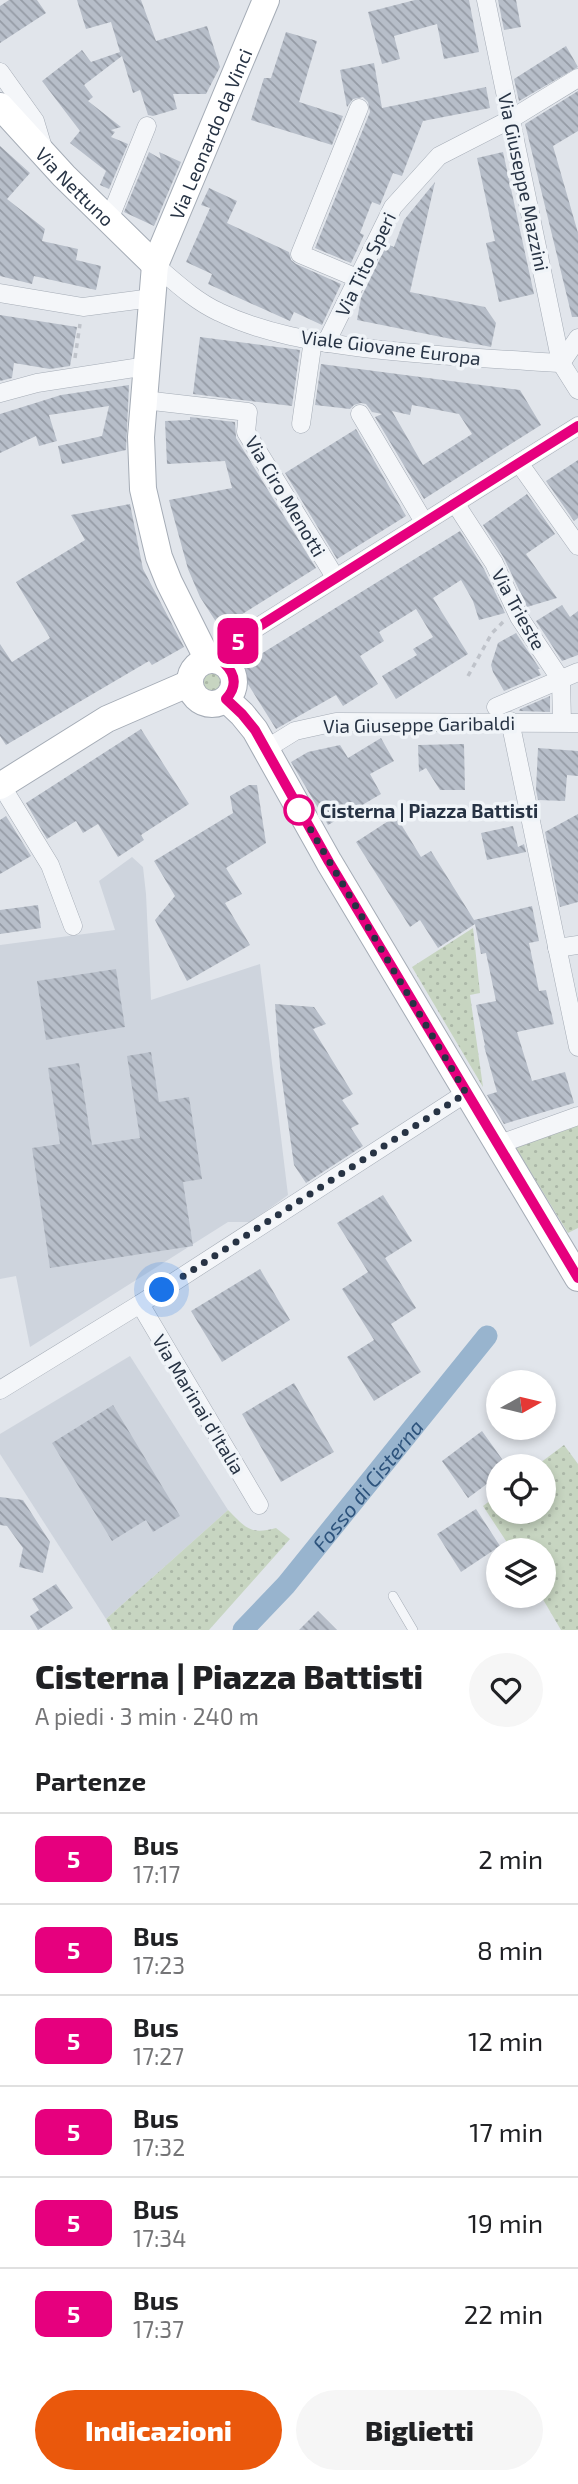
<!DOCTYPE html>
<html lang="it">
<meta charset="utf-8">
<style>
:root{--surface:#fff;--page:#f6f6f6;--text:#202124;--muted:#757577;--line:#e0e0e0;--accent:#ea580c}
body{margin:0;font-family:"Exo 2",sans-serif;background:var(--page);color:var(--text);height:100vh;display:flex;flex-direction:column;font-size:26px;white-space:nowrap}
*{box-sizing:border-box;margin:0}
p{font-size:23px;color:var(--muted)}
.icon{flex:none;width:38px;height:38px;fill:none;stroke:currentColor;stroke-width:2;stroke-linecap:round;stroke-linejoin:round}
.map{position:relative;height:1630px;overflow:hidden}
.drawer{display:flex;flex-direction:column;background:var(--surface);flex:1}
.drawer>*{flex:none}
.badge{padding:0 14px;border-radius:10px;font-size:24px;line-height:46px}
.needle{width:46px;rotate:82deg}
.controls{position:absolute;left:486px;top:1370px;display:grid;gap:14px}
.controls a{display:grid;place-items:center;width:70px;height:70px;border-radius:50%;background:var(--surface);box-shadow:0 4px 10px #0003;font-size:35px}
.you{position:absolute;width:35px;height:35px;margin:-18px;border:5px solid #fff;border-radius:50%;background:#1a73e8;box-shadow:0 0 0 10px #1a73e833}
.map>.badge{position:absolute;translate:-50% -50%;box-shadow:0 0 0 4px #fff}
h2{padding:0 35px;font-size:26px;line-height:63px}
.round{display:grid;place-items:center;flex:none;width:74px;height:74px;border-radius:37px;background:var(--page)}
.head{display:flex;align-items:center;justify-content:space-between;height:119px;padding:0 35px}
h1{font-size:33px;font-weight:800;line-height:52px}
.primary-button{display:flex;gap:14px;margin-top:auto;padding:14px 35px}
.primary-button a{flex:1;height:80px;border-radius:42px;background:var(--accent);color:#fff;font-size:28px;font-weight:800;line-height:80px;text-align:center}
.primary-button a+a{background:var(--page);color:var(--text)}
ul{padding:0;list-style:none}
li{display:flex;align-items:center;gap:21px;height:91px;padding:0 35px;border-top:2px solid var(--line)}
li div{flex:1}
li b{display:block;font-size:26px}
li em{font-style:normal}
li .badge{min-width:77px;font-weight:700;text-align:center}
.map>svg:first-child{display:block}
.built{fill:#ced4dd}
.grass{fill:url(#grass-dots)}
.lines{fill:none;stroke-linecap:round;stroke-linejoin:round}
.canal{stroke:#98b4ce;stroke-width:21}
.building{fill:url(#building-back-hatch);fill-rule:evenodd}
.lane-casing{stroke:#a5acb6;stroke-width:10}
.street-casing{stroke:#a5acb6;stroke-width:19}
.secondary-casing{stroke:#a5acb6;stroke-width:28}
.path{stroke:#bfc3ca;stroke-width:3.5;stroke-dasharray:5 5;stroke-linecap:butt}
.lane{stroke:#f4f6f9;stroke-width:9}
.street{stroke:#f4f6f9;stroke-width:18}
.secondary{stroke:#fff;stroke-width:26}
.line-casing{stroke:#fff;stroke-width:16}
.line{stroke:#e6007e;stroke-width:10}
.walk{stroke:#273344;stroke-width:7;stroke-dasharray:0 12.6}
.stop-dot{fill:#fff;stroke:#e6007e;stroke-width:3.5}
.labels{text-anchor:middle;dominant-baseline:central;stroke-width:7;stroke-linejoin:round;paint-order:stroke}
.street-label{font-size:19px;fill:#273344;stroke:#f0f4f8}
.stop-label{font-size:19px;font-weight:bold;fill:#273344;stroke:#f0f4f8;text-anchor:start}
.water-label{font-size:21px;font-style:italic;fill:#2d537c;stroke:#f0f4f8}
</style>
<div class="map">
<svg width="578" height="1630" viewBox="0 0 578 1630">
<defs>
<pattern id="grass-dots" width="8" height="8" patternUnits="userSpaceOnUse" patternTransform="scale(1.75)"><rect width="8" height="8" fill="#c7d5c1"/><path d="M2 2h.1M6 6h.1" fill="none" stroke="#abb7a7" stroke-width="1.8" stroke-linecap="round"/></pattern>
<pattern id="building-back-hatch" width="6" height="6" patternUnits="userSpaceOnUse" patternTransform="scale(1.75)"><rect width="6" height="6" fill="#b7bec9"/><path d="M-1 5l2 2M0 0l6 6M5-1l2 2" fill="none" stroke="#959ba5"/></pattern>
</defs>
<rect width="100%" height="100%" fill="#e1e5eb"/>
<g class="built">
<polygon points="132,857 143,867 146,894 151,1000 260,964 288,1195 251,1222 228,1222 30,1347 16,1276 0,1279 0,945 115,930 99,881"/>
<polygon points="130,1356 228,1510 106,1619 0,1454 0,1434"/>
</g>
<g class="grass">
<circle cx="213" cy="682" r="11"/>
<polygon points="473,928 480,993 470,995 483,1087 412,967"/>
<polygon points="578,1123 578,1228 568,1233 516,1148"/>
<polygon points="564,1445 578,1464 578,1630 561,1630 541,1596 544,1596 544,1550 512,1550 483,1506 499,1494 499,1512 544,1512 544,1466 536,1466"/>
<path d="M 228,1510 C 246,1528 250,1535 276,1528 L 290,1539 L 209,1630 L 112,1630 L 106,1619 Z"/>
</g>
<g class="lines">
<path class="canal" id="s1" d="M 243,1630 L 286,1585 L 487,1336"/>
</g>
<g class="building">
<polygon points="9,0 37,0 46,13 0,43 0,6"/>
<polygon points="77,0 141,0 156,41 207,26 220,67 206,94 173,94 177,109 153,116 148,115 140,90 133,93 122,56 84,85 93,97 88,101 121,127 111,130 115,132 111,137 128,144 109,189 100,185 106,171 70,143 80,131 42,81 82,50 91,62 120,52 111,22 86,29"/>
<polygon points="415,0 469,0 479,52 444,59 437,24 394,36 400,59 382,64 368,12"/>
<polygon points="498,0 516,0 521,27 504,30"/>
<polygon points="286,32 317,41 299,102 343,116 332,145 251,120 264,78 271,78"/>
<polygon points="566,46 578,67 519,101 514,79"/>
<polygon points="374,63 382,108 486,87 490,108 423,121 402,176 393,173 380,205 372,202 360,233 364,235 351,263 315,248 370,112 368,102 363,97 353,99 347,107 340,70"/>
<polygon points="578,91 578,131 553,146 578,233 578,317 572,317 525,124"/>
<polygon points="0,146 30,173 7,199 45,229 42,241 78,249 76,260 101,266 96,290 34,276 32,284 0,276"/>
<polygon points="149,152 161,159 159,152 181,162 154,226 124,212"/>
<polygon points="503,152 534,294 499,302 486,243 495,241 477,158"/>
<polygon points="435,182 410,292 485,307 496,323 491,347 357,320 361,298 387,244 394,247 404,220"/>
<polygon points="209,188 237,201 227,223 289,252 291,260 296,264 341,284 322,325 294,312 290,321 208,284 212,274 186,262 210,208 201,205"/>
<polygon points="0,315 77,327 70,366 50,369 14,363 12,378 0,381"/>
<polygon points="200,337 300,350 292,406 193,394"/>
<path d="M 321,364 L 520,390 L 541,425 L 424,499 L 375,417 L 382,414 L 372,412 L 366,404 L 361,403 L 354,405 L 350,409 L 315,405 ZM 412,405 L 459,414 L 472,434 L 423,465 L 392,411 L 410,415 Z"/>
<polygon points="129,385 126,450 62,464 58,446 102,436 109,406 49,415 57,441 39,446 36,436 0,453 0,414 61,395"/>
<polygon points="190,417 235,422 236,438 316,568 220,628 200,597 188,569 169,500 232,488 225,461 167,464 165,421 190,420"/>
<polygon points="356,429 406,516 337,559 285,473"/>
<polygon points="578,460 578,518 574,521 546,481"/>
<polygon points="527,494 555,534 526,554 557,598 527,607 504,558 483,525"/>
<polygon points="130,504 143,569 184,647 152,665 149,661 6,745 0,736 0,644 12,662 50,638 16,582 85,540 71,515"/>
<polygon points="460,531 484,569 505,613 479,620 473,601 461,580 433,598 468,654 396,699 382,676 417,655 413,649 433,637 416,609 379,632 384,641 360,656 378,684 343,706 336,695 276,729 238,668"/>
<polygon points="562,605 570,617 578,611 578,655 562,661 536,621"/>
<polygon points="516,633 540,669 538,669 541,675 504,691 493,672 491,665 498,643"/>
<polygon points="550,696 550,712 519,711 520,709"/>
<polygon points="141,729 189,804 141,835 144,840 118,857 98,824 83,833 76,821 47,839 26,803"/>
<polygon points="381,738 394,761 370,774 381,794 328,825 291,762 308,752 340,745 348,758"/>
<polygon points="464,744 465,790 440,790 426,768 419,772 418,745"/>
<polygon points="538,748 578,751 578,776 567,775 565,801 538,800 536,790"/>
<polygon points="249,785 257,785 266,843 226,868 242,894 225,903 250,945 187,981 155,920 175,896 154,861 233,813 230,796"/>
<polygon points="578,814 578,902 560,907 545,832"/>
<polygon points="6,816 31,856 0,874 0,820"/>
<polygon points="396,816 421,857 431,851 474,920 532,906 539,941 529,943 539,991 546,990 554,1024 517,1032 532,1081 565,1072 574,1103 504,1124 487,1095 497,1092 484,1046 485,1045 476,1005 496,1001 486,953 481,954 475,924 438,948 420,920 410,927 356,842"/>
<polygon points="513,826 518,847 524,844 526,852 487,860 481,833"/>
<polygon points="38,905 41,928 0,934 0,910"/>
<polygon points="116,969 125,1027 46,1040 37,981"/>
<polygon points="275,1004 314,1007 326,1024 313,1029 353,1094 342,1100 359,1124 351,1128 363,1146 306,1183 294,1165 280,1066"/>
<polygon points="151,1052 159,1102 189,1097 202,1179 183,1182 193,1246 50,1268 32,1148 60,1144 48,1068 79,1063 92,1145 140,1138 127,1056"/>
<polygon points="383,1195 412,1241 385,1258 416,1308 391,1324 421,1372 374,1401 347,1357 374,1340 342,1289 368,1272 337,1223"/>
<polygon points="260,1269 290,1320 222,1362 191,1311"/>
<polygon points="294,1383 334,1452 281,1482 242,1414"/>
<polygon points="113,1405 180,1516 153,1532 146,1520 112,1541 52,1443"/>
<polygon points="482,1431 507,1466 499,1466 499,1475 468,1498 442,1461"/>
<polygon points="0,1497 23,1500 50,1542 43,1573 19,1567 23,1548 7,1526 0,1525"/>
<polygon points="476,1509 500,1546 461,1572 437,1534"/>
<polygon points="56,1584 73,1608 38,1630 30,1616 39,1610 32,1599"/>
<polygon points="318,1611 337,1630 299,1630"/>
</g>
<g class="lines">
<defs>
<polyline id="lane" points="393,1596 413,1630"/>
<g id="street">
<polyline points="486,0 561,363 578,390"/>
<polyline points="0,72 35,121 44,151"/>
<polyline points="109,220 147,126"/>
<path d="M 155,265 C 175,282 195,301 219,312 C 264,334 316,342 364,348 C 430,356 496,359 561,363"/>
<polyline points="357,278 300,254 359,108"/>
<polyline points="0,293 83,307 152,298"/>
<polyline points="326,343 393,207 439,156 511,119 578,78"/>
<polyline points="561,363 578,338"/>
<polyline points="0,393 37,383 147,366"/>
<polyline points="144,400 248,412 246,432 335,577"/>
<polyline points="360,414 424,522"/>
<polyline points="301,424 313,340"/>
<polyline points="519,463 578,546"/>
<polyline points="455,503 494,563 519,617 561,680 562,722"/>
<polyline points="225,664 236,643 250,632 578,426"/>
<polyline points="496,707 578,672"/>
<polyline points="510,721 578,1047"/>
<polyline points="266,749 295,731 336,722 578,723"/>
<polyline points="1,785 50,865 73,926"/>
<polyline points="557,948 578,945"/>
<polyline points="497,1145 578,1116"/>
<polyline points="140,1304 259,1505"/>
<polyline points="0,1390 140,1304 466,1093"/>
</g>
<g id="secondary">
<path id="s2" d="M 0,106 L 64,176 L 155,265"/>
<path id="s3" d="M 208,660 L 169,582 L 159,557 L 143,489 L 141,437 L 155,265 L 266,0"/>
<circle cx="212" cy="682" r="22"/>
<polyline points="226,699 242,714 255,730 329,862 578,1278"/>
<polyline points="0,786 107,719 190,683"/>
</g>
</defs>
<use href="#lane" class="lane-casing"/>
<use href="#street" class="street-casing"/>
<use href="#secondary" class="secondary-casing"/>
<g class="path">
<polyline points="75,358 80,324"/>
<polyline points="468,676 492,633 503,622"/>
</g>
<use href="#lane" class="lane"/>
<use href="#street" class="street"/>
<use href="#secondary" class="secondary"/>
</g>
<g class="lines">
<defs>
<path id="line" d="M 578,426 L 250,632 L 236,643 L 225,664 C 236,675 237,687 226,699 L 242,714 L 255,730 L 329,862 L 578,1278"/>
</defs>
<use href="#line" class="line-casing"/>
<use href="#line" class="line"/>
<polyline class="walk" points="162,1290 466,1093 299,810"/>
</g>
<circle class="stop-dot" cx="299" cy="810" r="14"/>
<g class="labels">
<g class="street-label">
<text stroke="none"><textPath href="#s3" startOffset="551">Via Leonardo da Vinci</textPath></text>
<text transform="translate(524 182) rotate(78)">Via Giuseppe Mazzini</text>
<text stroke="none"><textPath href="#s2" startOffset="110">Via Nettuno</textPath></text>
<text transform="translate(365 264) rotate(-64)">Via Tito Speri</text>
<text transform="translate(391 347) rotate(7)">Viale Giovane Europa</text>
<text transform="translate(286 496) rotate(59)">Via Ciro Menotti</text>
<text transform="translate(519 609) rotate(61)">Via Trieste</text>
<text transform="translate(419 724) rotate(-1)">Via Giuseppe Garibaldi</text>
<text transform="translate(199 1404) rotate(59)">Via Marinai d'Italia</text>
</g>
<g class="stop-label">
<text x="320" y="810">Cisterna | Piazza Battisti</text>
</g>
<g class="water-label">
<text stroke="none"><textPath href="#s1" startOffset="191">Fosso di Cisterna</textPath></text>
</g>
</g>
</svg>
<div class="controls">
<a><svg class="needle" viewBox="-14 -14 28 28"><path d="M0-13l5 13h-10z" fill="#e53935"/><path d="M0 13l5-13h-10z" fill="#757577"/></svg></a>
<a><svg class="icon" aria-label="locate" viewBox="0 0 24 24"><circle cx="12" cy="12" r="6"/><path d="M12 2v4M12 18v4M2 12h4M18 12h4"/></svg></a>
<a><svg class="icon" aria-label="layers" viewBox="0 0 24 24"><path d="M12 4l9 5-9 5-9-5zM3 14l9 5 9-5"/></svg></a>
</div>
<div class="you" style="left:162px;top:1290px"></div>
<b class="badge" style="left:238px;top:641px;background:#e6007e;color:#fff">5</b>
</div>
<section class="drawer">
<div class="head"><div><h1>Cisterna | Piazza Battisti</h1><p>A piedi · 3 min · 240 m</p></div><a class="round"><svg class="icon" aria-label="heart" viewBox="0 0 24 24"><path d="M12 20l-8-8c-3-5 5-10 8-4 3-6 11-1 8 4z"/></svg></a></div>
<h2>Partenze</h2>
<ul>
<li><span class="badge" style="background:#e6007e;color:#fff">5</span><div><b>Bus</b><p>17:17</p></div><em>2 min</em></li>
<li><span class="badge" style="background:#e6007e;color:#fff">5</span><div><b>Bus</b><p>17:23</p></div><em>8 min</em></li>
<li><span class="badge" style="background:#e6007e;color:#fff">5</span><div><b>Bus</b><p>17:27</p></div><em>12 min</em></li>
<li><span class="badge" style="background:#e6007e;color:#fff">5</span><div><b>Bus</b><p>17:32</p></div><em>17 min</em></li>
<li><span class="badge" style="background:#e6007e;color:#fff">5</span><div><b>Bus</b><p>17:34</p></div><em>19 min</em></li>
<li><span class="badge" style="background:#e6007e;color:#fff">5</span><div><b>Bus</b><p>17:37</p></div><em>22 min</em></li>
</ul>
<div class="primary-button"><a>Indicazioni</a><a>Biglietti</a></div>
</section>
